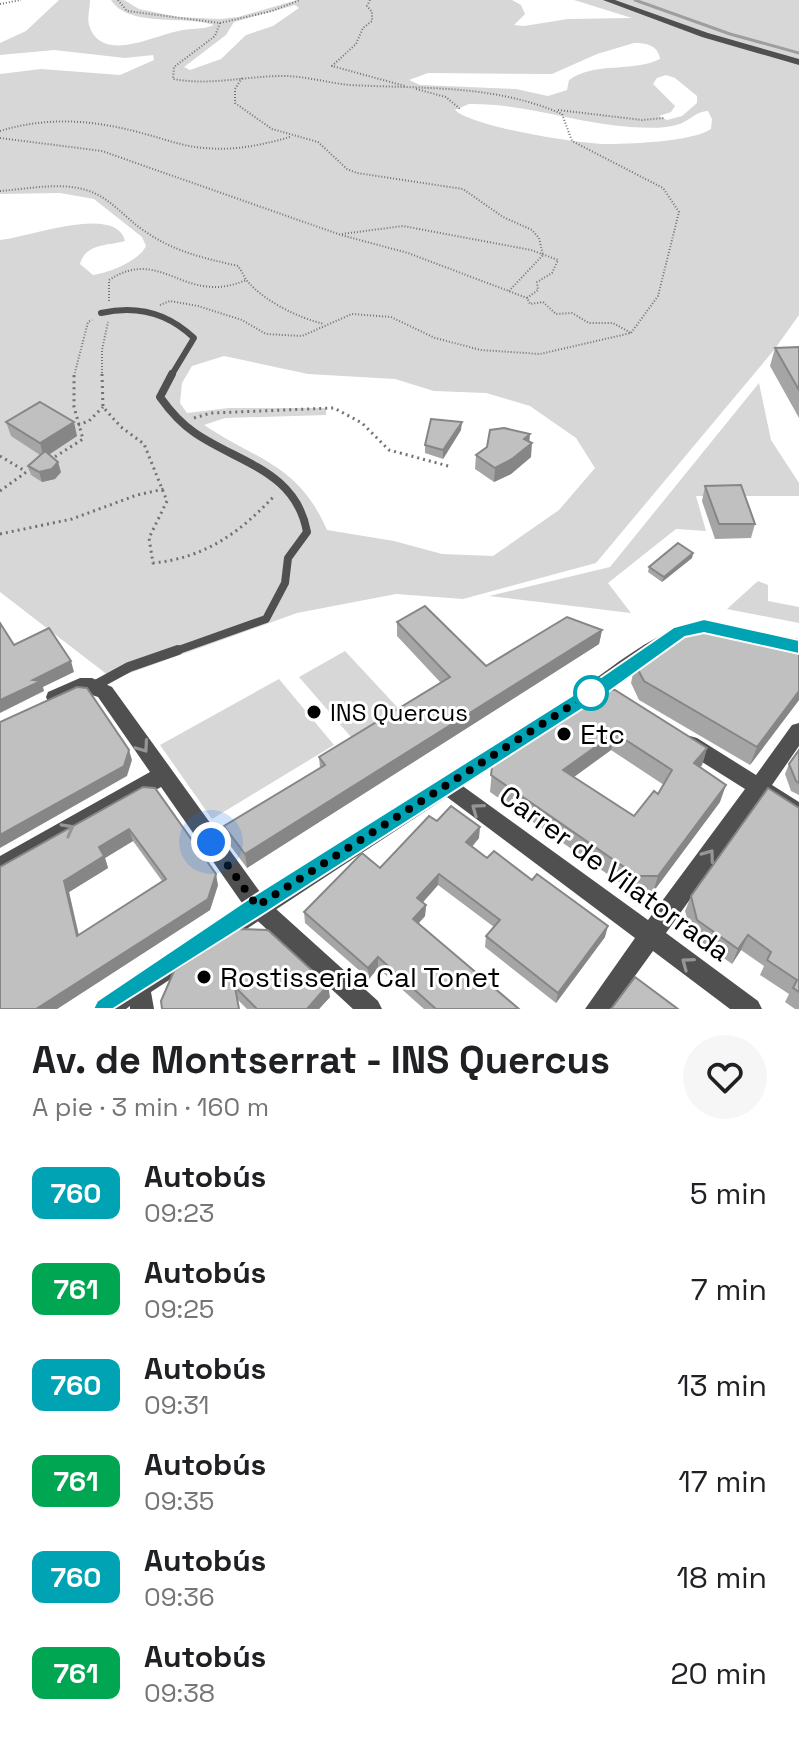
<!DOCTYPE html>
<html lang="es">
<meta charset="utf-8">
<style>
:root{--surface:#fff;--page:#f6f6f6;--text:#202124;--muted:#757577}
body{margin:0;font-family:"Space Grotesk",sans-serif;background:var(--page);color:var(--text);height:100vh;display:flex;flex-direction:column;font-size:30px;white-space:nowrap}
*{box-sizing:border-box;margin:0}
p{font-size:26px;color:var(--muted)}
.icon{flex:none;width:44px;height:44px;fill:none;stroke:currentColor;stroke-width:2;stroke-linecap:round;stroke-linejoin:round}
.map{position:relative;height:1009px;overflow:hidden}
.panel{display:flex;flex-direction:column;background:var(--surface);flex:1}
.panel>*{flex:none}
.badge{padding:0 16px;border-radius:12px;font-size:28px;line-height:52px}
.you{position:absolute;width:40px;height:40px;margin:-20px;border:6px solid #fff;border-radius:50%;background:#1a73e8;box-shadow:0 0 0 12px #1a73e833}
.map>.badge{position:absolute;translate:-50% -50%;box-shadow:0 0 0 4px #fff}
.round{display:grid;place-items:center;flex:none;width:84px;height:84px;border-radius:42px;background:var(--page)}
.head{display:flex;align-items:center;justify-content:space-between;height:136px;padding:0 32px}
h1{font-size:38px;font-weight:700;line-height:60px}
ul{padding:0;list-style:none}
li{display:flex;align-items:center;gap:24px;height:96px;padding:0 32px}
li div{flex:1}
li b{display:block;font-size:30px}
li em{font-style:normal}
li .badge{min-width:88px;font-weight:700;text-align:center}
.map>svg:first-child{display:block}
.green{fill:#d7d7d7;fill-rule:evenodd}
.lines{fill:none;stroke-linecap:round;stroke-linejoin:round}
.stream{stroke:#9e9e9e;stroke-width:3}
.path-far1{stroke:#727272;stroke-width:2;stroke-dasharray:1 2;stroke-linecap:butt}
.path{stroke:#727272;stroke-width:3;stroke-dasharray:2 4;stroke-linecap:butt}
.service-far2{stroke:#505050;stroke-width:6}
.service-far1{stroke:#505050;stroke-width:8}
.service{stroke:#505050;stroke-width:10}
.minor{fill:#505050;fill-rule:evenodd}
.tertiary{fill:#505050;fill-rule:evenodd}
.wall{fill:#a5a5a5;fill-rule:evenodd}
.shaded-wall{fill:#868686}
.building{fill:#c0c0c0;stroke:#868686;stroke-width:2;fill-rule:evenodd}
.oneway{stroke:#969696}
.line{fill:#00a3b4;stroke:#fff;stroke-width:2}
.walk{stroke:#000;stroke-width:8;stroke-dasharray:0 14.4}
.stop-dot{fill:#fff;stroke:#00a3b4;stroke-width:4}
.poi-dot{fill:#000;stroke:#fff;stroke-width:3}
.labels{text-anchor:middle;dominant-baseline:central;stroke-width:6;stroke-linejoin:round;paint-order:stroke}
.poi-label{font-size:24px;fill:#000;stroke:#fff;text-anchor:start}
.near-poi-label{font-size:28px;fill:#000;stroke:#fff;text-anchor:start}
.near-street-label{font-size:28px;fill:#000;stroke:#fff}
</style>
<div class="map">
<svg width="799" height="1009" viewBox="0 0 799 1009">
<rect width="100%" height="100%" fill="#fff"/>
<g class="green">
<path d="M 59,0 L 90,0 C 90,8 87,18 89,25 C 101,64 153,36 178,31 C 190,28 203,30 214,25 C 186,15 128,28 111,0 L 124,0 L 139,9 L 178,17 L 220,19 L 238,17 L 297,0 L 512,0 L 521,5 L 525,14 L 514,25 L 524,26 L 568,19 L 632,18 L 574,0 L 799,0 L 799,315 L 774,350 L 596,563 L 463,599 L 396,594 L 297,613 L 113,679 L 0,592 L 0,240 C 24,239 116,203 125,241 C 107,246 86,243 80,264 L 93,275 C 109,273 139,261 146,246 L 142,237 L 94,199 L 60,193 L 0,194 L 0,74 L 41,69 L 120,75 L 154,60 L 153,55 L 125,58 L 54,50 L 0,55 L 0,43 L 26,31 ZM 295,5 L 299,8 L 273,26 L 246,35 L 221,59 L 190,70 L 184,67 L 226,35 L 234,22 ZM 634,43 C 646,43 658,45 660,59 C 631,73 596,61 569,80 L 567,90 L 548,96 L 516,89 L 420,85 L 409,80 L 428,73 L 552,74 L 597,54 ZM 666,75 L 675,78 L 697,96 L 697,103 L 682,116 L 667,120 L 659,116 L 671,112 L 675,106 L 653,84 L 657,78 ZM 469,104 C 524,103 576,123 630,127 C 647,128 665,129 680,124 C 690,120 697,111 708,111 L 712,119 L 711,129 C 692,142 628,144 603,144 C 577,143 472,127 455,110 ZM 224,356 L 308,374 L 395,379 L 434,391 L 486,393 L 530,406 L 576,438 L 595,468 L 559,510 L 493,556 L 442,554 L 394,541 L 327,530 C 298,464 258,461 204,425 L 225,418 L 326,415 L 326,408 L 229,408 L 187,413 L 180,403 L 182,383 L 192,366 Z"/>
<polygon points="759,383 771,440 799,483 799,496 696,496 706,531 676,529 608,583 631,613 489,596 610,567"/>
<polygon points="758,581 768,585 768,601 799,607 799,623 727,609"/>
<polygon points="345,651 398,708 351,737 299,677"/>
<polygon points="279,679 334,745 212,819 160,745"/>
</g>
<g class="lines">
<polyline class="stream" points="635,0 730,34 799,53"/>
<g class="path-far1">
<polyline points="118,0 127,11 220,23 272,11 300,0"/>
<polyline points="370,0 367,6 372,12 372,21 363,28 356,44 332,66 405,86"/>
<polyline points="0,4 21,0"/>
<polyline points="242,78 235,89 235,103 272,129 318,142 347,169 357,173 463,189 503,217 532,230 539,238 543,255 509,291"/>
<polyline points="416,89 446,97 460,109"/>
<polyline points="558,110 642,120 664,118"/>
<path d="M 0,131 C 49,116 96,120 145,134 C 165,139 184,147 205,148 C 234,151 262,145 290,137"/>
<polyline points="0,138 102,151 341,235 408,253 527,298"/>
<path d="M 0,191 C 27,189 60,182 86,190 C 112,198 124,218 146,232 C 175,252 204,258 238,266 C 242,271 244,278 249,283 C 266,302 299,318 324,324"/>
<polyline points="342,234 403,226 531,250 558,260 552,273 537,282 538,290 527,298 530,304 543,302 556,314 572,313 589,323 613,323 631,333"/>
<path d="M 109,301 L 109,280 C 162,245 184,307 246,280"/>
<path d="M 160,305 L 170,301 L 198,306 L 242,320 L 266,334 L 302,336 L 352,314 L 391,317 L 435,338 L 481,350 L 540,354 L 631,333 L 658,296 L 679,212 L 663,188 L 572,141 L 562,114 C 493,84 424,89 350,85 C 328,83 306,76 283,76 C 246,76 210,86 173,79 L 174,67 L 215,36 L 220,23"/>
<polyline points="74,376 88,322 92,320"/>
<polyline points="102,376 102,350 108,322"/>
</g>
<g class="path">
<path d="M 102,374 L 103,407 L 121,427 L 144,444 L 167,501 L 149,538 L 153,563 C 205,558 241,532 275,495"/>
<polyline points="194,418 211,413 334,408 362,423 389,450 452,467"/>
<polyline points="78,425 89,421 103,407"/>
<polyline points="0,456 25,471"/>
<polyline points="50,460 83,439 74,407 74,374"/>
<polyline points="0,491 32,468"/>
<polyline points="0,534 72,519 137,495 164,489"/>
</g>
<path class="service-far2" d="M 101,313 C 136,305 168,313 194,338 L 171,376"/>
<path class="service-far1" d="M 172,374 L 160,397 C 170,411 180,423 195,433 C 239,463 296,471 307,532 L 288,558 L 285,583 L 266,619 L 173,652"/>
<polyline class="service" points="96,685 129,667 178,650"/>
<g class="minor">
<polygon points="80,678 92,678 112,687 265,899 378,1001 382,1009 353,1009 249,913 161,787 0,877 0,856 150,772 98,697 86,693 55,705 48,702 46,697 48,692"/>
<polygon points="799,723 799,746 772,785 799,802 799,822 761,800 666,933 758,1001 762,1009 730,1009 653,951 611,1009 585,1009 635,938 439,791 436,785 439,779 446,776 453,779 648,920 745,789 683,750 680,744 683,738 690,736 697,738 756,775 792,725"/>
</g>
<g class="tertiary">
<polygon points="603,0 615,0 708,33 799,59 799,65 702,37"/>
<path d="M 708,620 L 714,622 L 717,627 L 714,632 L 695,636 L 666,650 L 585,706 L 151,992 L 154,1009 L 130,1009 L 130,1006 L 126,1009 L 93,1009 L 97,1001 L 131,978 L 571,696 C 614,667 655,628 708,620 Z"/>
</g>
</g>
<g class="wall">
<polygon points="799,347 799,418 770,366 775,348"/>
<polygon points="6,422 77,436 49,454 61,472 55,479 42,482 31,475 28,466 40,455 11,436"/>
<polygon points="461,430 443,459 425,453 425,445"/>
<polygon points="529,441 531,457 511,474 494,482 475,469 476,455"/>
<polygon points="705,486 755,524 751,538 715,539 702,501"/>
<polygon points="693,553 692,558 662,582 648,572 649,567"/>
<polygon points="397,622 486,666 602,630 599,644 247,868 226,840 224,826 320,768 319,757 441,683 397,636"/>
<polygon points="799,640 799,700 750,765 639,700 631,683 635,664"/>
<path d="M 615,690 L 707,748 L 702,765 L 700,767 L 720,802 L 653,892 L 633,892 L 490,792 L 493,759 ZM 611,750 L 664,785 L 658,794 L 634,816 L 574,777 Z"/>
<polygon points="799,750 799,795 791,791 785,774 789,764"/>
<path d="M 143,787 L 218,885 L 210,910 L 57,1009 L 0,1009 L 0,867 ZM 133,841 L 162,881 L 79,935 L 69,892 L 108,868 L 105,858 Z"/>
<polygon points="799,808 799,1009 795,1009 785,1002 789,994 760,975 764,966 741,950 732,964 692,935 685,911 691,896"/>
<polygon points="437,821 479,838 472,847 605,937 556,1003 485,947 486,936 494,927 438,885 423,902 426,905 425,916 418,923 519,1009 424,1009 378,968 369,979 305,923 304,912 380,868"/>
<polygon points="174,971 330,997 319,1009 247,1009 238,1000"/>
</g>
<g class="shaded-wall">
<polygon points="74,422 77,436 44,458 40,443"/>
<polygon points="462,422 461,430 443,459 443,450"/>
<polygon points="530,434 529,446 532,443 531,457 511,474 494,482 495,468"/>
<polygon points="58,462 61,472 55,479 42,482 39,472"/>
<polygon points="693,553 692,558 662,582 664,577"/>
<polygon points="602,630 599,644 247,868 245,854"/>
<polygon points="71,661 74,672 43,687 44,691 0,713 0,700 33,680"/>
<polygon points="799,691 799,700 750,765 757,747"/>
<polygon points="615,733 611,750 560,787 563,770"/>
<polygon points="707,748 702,765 688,781 694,763"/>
<polygon points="129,750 132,760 127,776 0,848 0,835"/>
<polygon points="726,785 720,802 653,892 658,876"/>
<polygon points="480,827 479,838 465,854 466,842"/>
<polygon points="129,829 133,841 105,858 108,868 69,892 81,947 77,936 64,881 99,847"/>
<polygon points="216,874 218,885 210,910 57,1009 36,1009"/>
<polygon points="439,874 438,885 417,909 417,898"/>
<polygon points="426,905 425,916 413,930 413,919"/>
<polygon points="608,926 605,937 556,1003 558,993"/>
<polygon points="748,935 741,950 732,964 738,949"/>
<polygon points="378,957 378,968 369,979 368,968"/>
<polygon points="328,985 330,997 319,1009 307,1009"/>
</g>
<g class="building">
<polygon points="799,347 799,390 775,348"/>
<polygon points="40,402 74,422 40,443 6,422"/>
<polygon points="431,419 462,422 443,450 425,445"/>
<polygon points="504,428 530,434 524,439 532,443 512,459 495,468 476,455 487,447 490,430"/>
<polygon points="45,451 58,462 52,469 39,472 28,466"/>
<polygon points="741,485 755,524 719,524 705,486"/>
<polygon points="678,543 693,553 664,577 649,567"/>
<polygon points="425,606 486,666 567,617 602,630 245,854 224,826 325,765 319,757 450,677 397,622"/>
<polygon points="0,623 14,645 49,628 71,661 33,680 41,681 0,700"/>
<polygon points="703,623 799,640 799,691 757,747 644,681 635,664 695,625"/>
<polygon points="77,687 87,688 129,750 124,766 0,835 0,722"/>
<path d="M 598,690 L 615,690 L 707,748 L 694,763 L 726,785 L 658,876 L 637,876 L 491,775 L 493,759 ZM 615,733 L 672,770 L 658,794 L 654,791 L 634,816 L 563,770 Z"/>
<polygon points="799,750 799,783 796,781 789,764"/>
<path d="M 143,787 L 155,788 L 216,874 L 208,899 L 36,1009 L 0,1009 L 0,867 ZM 129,829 L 166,879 L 77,936 L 64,881 L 104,856 L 99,847 Z"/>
<polygon points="768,788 799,808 799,992 793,988 797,980 767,960 771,952 748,935 738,949 697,920 691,896"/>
<polygon points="451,806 480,827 466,842 487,858 494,851 532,880 537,874 608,926 558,993 486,936 500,920 439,874 417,898 426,905 413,919 519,1009 436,1009 378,957 368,968 304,912 362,853 380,868 429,816 437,821"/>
<polygon points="239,929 268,930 328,985 307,1009 257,1009 235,987 239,1009 162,1009 161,1001 174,971"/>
<polygon points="635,977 678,1009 611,1009"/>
</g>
<defs><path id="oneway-chevron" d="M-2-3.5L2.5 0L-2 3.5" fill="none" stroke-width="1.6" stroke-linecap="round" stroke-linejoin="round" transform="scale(2)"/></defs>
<g class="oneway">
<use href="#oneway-chevron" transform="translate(143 747) rotate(55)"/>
<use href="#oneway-chevron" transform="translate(477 809) rotate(-144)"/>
<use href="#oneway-chevron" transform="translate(68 829) rotate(-29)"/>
<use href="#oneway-chevron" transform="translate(709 855) rotate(-54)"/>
<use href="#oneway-chevron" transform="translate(687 963) rotate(-144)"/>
</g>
<polygon class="line" points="704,619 799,640 799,654 704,633 685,637 607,693 265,913 113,1009 93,1009 97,1001 250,898 594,682 674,627"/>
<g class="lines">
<polyline class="walk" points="211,842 257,906 600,687 591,693"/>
</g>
<circle class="stop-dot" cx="591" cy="693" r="16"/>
<g class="poi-dot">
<circle cx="314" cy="712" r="8"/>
<circle cx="564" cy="734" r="8"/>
<circle cx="204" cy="977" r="8"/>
</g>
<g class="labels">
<g class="poi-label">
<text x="330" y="712">INS Quercus</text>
</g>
<g class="near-poi-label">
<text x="580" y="734">Etc</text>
<text x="220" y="977">Rostisseria Cal Tonet</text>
</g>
<g class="near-street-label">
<text transform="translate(615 873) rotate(36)">Carrer de Vilatorrada</text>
</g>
</g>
</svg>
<div class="you" style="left:211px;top:842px"></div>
</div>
<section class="panel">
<div class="head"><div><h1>Av. de Montserrat - INS Quercus</h1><p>A pie · 3 min · 160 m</p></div><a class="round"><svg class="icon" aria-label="heart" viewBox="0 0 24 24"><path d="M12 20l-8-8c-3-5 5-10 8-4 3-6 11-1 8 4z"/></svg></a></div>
<ul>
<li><span class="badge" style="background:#00a3b4;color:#fff">760</span><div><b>Autobús</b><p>09:23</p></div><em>5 min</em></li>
<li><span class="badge" style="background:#00a651;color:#fff">761</span><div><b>Autobús</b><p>09:25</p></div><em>7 min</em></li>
<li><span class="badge" style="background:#00a3b4;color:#fff">760</span><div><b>Autobús</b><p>09:31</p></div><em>13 min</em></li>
<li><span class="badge" style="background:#00a651;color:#fff">761</span><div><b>Autobús</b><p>09:35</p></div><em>17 min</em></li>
<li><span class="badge" style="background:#00a3b4;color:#fff">760</span><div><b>Autobús</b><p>09:36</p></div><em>18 min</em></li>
<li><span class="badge" style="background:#00a651;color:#fff">761</span><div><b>Autobús</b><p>09:38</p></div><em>20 min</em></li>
</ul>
</section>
